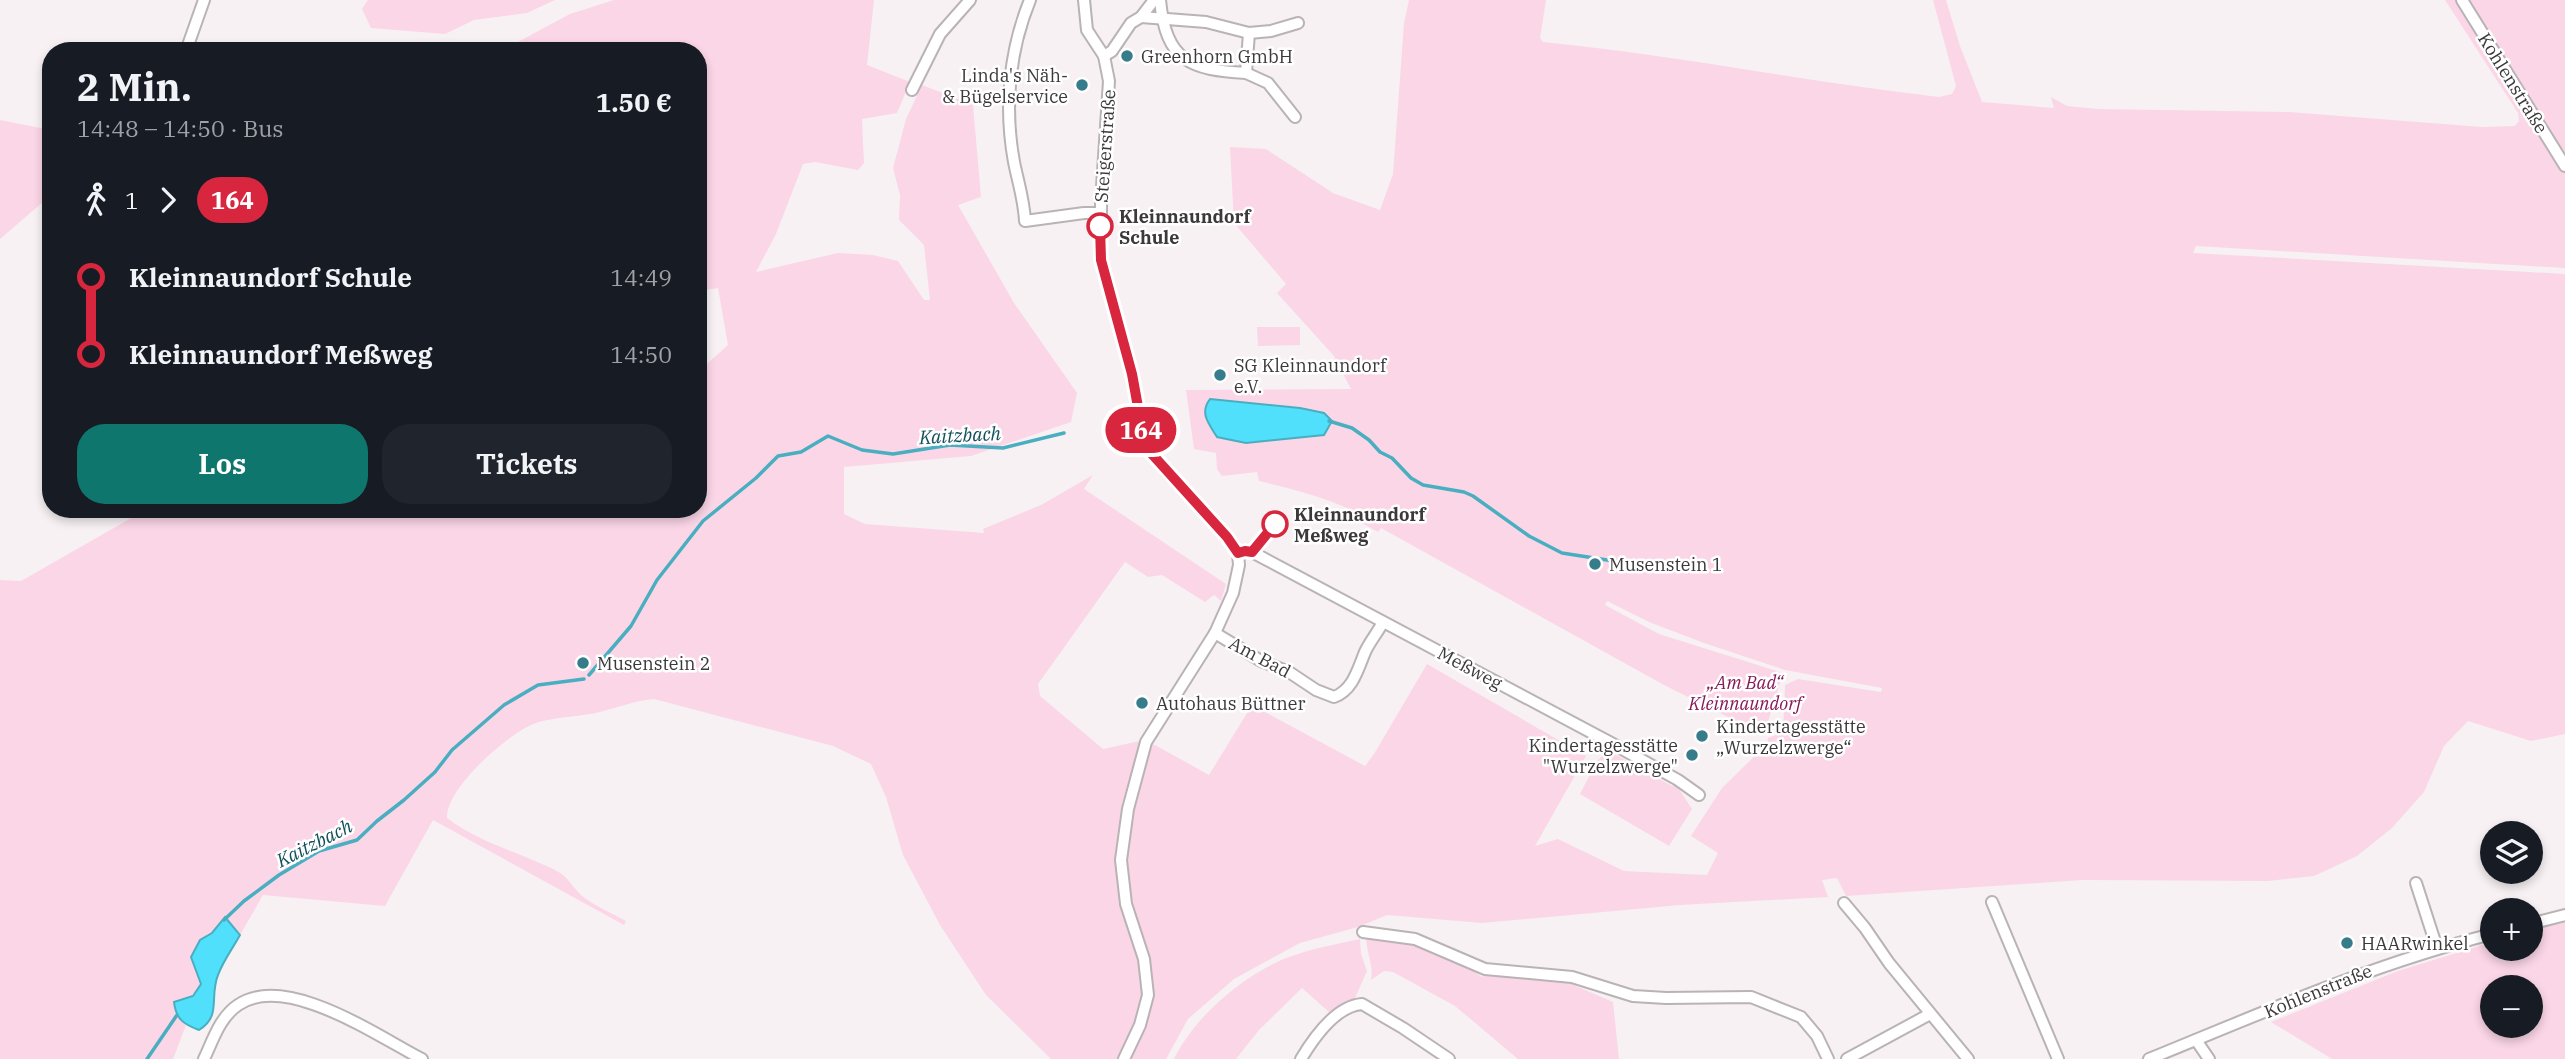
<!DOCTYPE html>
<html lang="de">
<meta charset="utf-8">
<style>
:root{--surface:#171b24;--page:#20242c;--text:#f1f3f6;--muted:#9ea1a6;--accent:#0f766e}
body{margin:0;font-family:"IBM Plex Serif",serif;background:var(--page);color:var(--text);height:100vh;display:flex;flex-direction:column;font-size:26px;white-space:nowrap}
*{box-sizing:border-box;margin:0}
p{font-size:23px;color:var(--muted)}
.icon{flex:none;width:38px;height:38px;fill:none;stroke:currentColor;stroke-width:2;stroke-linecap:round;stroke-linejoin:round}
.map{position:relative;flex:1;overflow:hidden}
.details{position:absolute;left:42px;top:42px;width:665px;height:476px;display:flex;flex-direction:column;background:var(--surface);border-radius:28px;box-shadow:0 4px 10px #0003}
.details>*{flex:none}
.badge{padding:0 14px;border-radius:23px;font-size:24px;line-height:46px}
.tools{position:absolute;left:2480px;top:821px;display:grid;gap:14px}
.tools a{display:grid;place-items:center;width:63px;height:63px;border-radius:50%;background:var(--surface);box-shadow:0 4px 10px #0003;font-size:35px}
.map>.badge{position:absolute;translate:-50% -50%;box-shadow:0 0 0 4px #fff}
.legs{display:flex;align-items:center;gap:10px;height:77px;padding:0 35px;font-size:23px}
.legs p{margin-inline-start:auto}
.overview{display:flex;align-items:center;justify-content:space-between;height:119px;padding:0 35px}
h1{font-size:38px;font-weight:700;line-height:52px}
.action{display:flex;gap:14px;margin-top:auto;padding:14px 35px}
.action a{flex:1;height:80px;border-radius:28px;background:var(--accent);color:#fff;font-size:28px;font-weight:700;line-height:80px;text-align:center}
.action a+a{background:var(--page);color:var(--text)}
ul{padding:0 35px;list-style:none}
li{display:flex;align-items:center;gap:24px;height:77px;font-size:26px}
li i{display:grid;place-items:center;width:10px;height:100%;margin:0 9px;background:currentColor}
li i::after{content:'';width:18px;height:18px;margin:-9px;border:5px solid;border-radius:50%;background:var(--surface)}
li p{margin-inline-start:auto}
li:first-child i{background:linear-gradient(#0000 50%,currentColor 0)}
li:last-child i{background:linear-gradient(currentColor 50%,#0000 0)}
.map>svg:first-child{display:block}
.green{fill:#fbd6e6;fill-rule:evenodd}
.water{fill:#50e0fb;stroke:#4aaec1;stroke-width:2}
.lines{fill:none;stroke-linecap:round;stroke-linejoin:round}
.stream{stroke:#4aaec1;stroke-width:3.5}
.minor-casing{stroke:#b9b3b5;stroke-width:14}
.minor{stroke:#fff;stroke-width:10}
.line-1-casing{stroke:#fff;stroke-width:16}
.line-1{stroke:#d7263d;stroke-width:10}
.poi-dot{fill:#377c8a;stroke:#fff;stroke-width:2.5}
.stop-1-dot{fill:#fff;stroke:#d7263d;stroke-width:3.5}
.labels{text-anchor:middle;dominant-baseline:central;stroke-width:5;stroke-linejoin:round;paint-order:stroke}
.poi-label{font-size:18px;fill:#3c393a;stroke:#fff;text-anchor:start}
.street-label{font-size:18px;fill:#3c393a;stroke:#fff}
.stop-label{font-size:18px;font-weight:bold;fill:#3c393a;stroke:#fff;text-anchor:start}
.park-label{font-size:18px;font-style:italic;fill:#871959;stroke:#fff}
.water-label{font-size:19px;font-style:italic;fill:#12505b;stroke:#fff}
</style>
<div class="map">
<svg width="2565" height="1059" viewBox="0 0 2565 1059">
<rect width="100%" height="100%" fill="#f7f1f3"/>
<g class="green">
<polygon points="368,0 555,0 527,13 474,20 445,34 371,28 362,9"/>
<path d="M 614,0 L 874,0 L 867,65 L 910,82 L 897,113 L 862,119 L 864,163 L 858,170 L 815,162 L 803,164 L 776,234 L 756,272 L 838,253 L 873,255 L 898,261 L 924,300 L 930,300 L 924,245 L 899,220 L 900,195 L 893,168 L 906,119 L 922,85 L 973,105 L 981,197 L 958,205 L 1014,303 L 1077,393 L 1071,422 L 971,456 L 844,467 L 844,514 L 865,524 L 984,533 L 983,529 L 1041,505 L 1093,475 L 1084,489 L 1226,584 L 1221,601 L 1214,595 L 1205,602 L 1162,575 L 1148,577 L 1125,562 L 1038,684 L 1040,696 L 1103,749 L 1140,741 L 1155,745 L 1209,775 L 1252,705 L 1365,766 L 1374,754 L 1427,664 L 1586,756 L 1535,846 L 1558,839 L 1624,871 L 1707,875 L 1718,853 L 1691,836 L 1722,788 L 1767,744 L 1768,738 L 1783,732 L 1785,685 L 1798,679 L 1881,692 L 1882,688 L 1785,670 L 1704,643 L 1649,622 L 1607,601 L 1605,605 L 1659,634 L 1783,673 L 1764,735 L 1664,685 L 1381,528 L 1378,532 L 1351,517 L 1353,511 C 1323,496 1291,489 1259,481 L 1257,472 L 1222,476 L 1217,469 L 1216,453 L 1194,449 L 1186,390 L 1351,389 L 1334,356 L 1277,293 L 1286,284 L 1234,223 L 1230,147 L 1266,149 L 1333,193 L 1380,210 L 1393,174 L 1404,23 L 1409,0 L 1546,0 L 1540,38 L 1543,42 C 1676,55 1807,82 1939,97 L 1952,94 L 1956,86 L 1933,0 L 1946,0 L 1960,46 L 1982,102 L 2054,108 L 2051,97 L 2067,106 L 2098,109 L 2289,112 L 2482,127 L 2515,126 L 2519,121 L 2518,113 L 2445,0 L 2565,0 L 2565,268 L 2196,246 L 2193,253 L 2565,274 L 2565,734 L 2531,741 L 2468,721 L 2444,746 L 2424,792 L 2392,828 L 2357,856 L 2314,876 L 2268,881 L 2082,880 L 1846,896 L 1837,878 L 1822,880 L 1828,897 L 1680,905 L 1482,923 L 1387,915 L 1358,927 L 1300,943 L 1234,979 L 1188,1019 L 1166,1059 L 1051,1059 L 986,995 L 940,925 L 903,855 L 886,797 L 871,764 L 833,746 L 654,699 C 633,701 616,708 596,713 C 577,717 549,717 531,725 C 505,737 446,788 447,818 C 478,842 516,851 551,868 C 568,876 568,881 579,893 C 588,903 614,914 626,921 L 624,925 L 433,820 L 385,906 L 263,895 L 240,935 L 225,917 L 212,933 L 200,940 L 191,957 L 201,984 L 176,1016 L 186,1025 L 173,1059 L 0,1059 L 0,580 L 21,581 L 147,509 L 698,509 L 698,372 L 728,345 L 718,288 L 698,291 L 698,51 L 501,51 L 570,14 Z"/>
<polygon points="0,120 51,130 51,195 0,239"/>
<polygon points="1257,327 1300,327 1300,345 1258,346"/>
<polygon points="1607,750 1672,786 1675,783 1692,809 1669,846 1580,794 1596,763"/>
<path d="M 2565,920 L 2565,1059 L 2332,1059 L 2271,1022 L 2398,971 L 2492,942 L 2492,948 L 2530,948 L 2531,930 ZM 2492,987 L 2530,987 L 2530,1026 L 2492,1026 Z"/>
<path d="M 1366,936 L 1408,941 L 1459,962 L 1482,977 L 1486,973 L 1569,983 L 1613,1002 L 1619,1059 L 1518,1059 L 1455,1006 L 1393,972 L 1384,971 L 1371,980 C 1374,965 1366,952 1366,936 Z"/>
<path d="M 1360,939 L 1361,954 L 1367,971 L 1355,998 L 1329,1012 L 1302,988 L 1259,1030 L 1236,1059 L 1174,1059 C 1193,1020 1233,985 1271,965 C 1297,951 1332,945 1360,939 Z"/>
</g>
<g class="water">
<path d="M 1210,399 L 1300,408 L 1324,413 L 1332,421 L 1324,435 L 1246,443 L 1217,437 C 1209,424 1199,413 1210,399 Z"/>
<path d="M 225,917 L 240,935 C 233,948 223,961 218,975 C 209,997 222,1016 199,1030 C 183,1024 176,1019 174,1002 L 193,996 L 201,984 L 191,957 L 200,940 L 212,933 Z"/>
</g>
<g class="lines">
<g class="stream">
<polyline points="1329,421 1352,428 1369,440 1380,452 1392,458 1411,478 1423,485 1464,492 1473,496 1529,536 1562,553 1620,562 1624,559"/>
<polyline points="589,675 631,626 657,580 703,521 756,478 778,456 801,452 828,436 862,450 893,454 950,445 1003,448 1064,433"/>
<polyline points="224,920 244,901 279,875 319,851 357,840 377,821 404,800 435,772 452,750 504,705 538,685 584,679"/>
<polyline points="147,1059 177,1015"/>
</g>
<defs>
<g id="minor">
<path d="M 1030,0 C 1009,51 1004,108 1014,162 C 1018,182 1024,200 1025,221 L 1084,213 L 1101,213"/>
<polyline points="1084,0 1087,30 1104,56 1109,81 1101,202 1101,260 1132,374 1144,440 1151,453 1167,472 1227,537 1238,553 1239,565 1233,593 1215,633 1146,742 1128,809 1121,860 1126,904 1144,959 1148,995 1140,1025 1124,1059"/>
<path d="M 1160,0 C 1166,61 1190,70 1246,73 L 1249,33"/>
<polyline points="2462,0 2565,166"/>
<polyline points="1141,17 1206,22 1249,33 1271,31 1298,23"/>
<polyline points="186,51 204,0"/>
<polyline points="1104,56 1112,51 1131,23 1141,17 1154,0"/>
<polyline points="1246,73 1268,83 1295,117"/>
<polyline points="912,90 940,34 970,0"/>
<polyline points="1238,553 1245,550 1252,552 1613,744 1678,780 1699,795"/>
<path d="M 1215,633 L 1261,661 L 1289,672 L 1316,690 L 1334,697 C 1353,690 1358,669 1365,652 C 1370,641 1378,632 1383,622"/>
<polyline points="2416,883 2437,948"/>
<polyline points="1992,902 2058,1059"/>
<polyline points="1844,903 1865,928 1889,963 1968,1059"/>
<polyline points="2530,924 2565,915"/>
<polyline points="1363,932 1415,939 1485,969 1572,977 1633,996 1666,998 1751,997 1801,1017 1817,1036 1828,1059"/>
<polyline points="2196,1040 2209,1059"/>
<path d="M 204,1059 C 213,1040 220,1017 238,1005 C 286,972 379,1037 422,1059"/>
<path d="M 1301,1059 C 1313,1039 1336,1006 1362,1004 L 1403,1028 L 1449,1059"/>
<polyline points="1847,1059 1930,1014"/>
<path d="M 2149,1059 C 2262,1013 2373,964 2492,934"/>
</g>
</defs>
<use href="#minor" class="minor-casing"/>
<use href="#minor" class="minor"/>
</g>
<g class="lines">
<defs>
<polyline id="line-1" points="1100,226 1101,260 1132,374 1144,440 1151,453 1227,537 1238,553 1245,551 1252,552 1275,524"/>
</defs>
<use href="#line-1" class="line-1-casing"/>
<use href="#line-1" class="line-1"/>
</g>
<g class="poi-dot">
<circle cx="1127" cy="56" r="7"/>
<circle cx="1082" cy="85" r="7"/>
<circle cx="1220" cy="375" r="7"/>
<circle cx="1595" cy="564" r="7"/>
<circle cx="583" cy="663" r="7"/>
<circle cx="1142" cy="703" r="7"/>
<circle cx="1702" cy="736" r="7"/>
<circle cx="1692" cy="755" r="7"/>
<circle cx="2347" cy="943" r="7"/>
</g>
<g class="stop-1-dot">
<circle cx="1100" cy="226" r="12"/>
<circle cx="1275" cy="524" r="12"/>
</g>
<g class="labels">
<g class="poi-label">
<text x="1141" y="56">Greenhorn GmbH</text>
<text x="1068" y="75" text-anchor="end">Linda's Näh-<tspan x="1068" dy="21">&amp; Bügelservice</tspan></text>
<text x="1234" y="365">SG Kleinnaundorf<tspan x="1234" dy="21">e.V.</tspan></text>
<text x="1609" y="564">Musenstein 1</text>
<text x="597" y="663">Musenstein 2</text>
<text x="1156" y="703">Autohaus Büttner</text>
<text x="1716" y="726">Kindertagesstätte<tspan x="1716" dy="21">„Wurzelzwerge“</tspan></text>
<text x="1678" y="745" text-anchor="end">Kindertagesstätte<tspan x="1678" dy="21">"Wurzelzwerge"</tspan></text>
<text x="2361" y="943">HAARwinkel</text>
</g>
<g class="street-label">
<text transform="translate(2513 83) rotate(58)">Kohlenstraße</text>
<text transform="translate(1105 146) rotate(-86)">Steigerstraße</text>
<text transform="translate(1260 657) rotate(28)">Am Bad</text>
<text transform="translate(1470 668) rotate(28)">Meßweg</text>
<text transform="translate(2318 991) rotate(-22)">Kohlenstraße</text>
</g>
<g class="stop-label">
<text x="1119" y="216">Kleinnaundorf<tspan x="1119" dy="21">Schule</tspan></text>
<text x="1294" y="514">Kleinnaundorf<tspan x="1294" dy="21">Meßweg</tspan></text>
</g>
<g class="park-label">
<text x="1745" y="682">„Am Bad“<tspan x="1745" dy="21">Kleinnaundorf</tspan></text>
</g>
<g class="water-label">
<text transform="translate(960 435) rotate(-3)">Kaitzbach</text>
<text transform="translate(314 843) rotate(-27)">Kaitzbach</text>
</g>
</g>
</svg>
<div class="tools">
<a><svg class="icon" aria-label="layers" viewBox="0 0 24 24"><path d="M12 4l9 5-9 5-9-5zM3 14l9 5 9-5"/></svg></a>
<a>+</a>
<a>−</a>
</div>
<b class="badge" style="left:1141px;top:430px;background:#d7263d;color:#fff">164</b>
<section class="details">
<div class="overview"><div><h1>2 Min.</h1><p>14:48 – 14:50 · Bus</p></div><b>1.50 €</b></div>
<div class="legs"><svg class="icon" aria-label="walk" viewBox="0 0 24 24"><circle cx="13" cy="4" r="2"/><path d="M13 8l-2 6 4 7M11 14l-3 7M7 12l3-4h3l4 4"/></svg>1<svg class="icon" aria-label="forward" viewBox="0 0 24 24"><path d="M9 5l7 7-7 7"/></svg><b class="badge" style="background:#d7263d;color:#fff">164</b></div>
<ul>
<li><i style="color:#d7263d"></i><b>Kleinnaundorf Schule</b><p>14:49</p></li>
<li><i style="color:#d7263d"></i><b>Kleinnaundorf Meßweg</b><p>14:50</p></li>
</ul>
<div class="action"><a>Los</a><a>Tickets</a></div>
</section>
</div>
